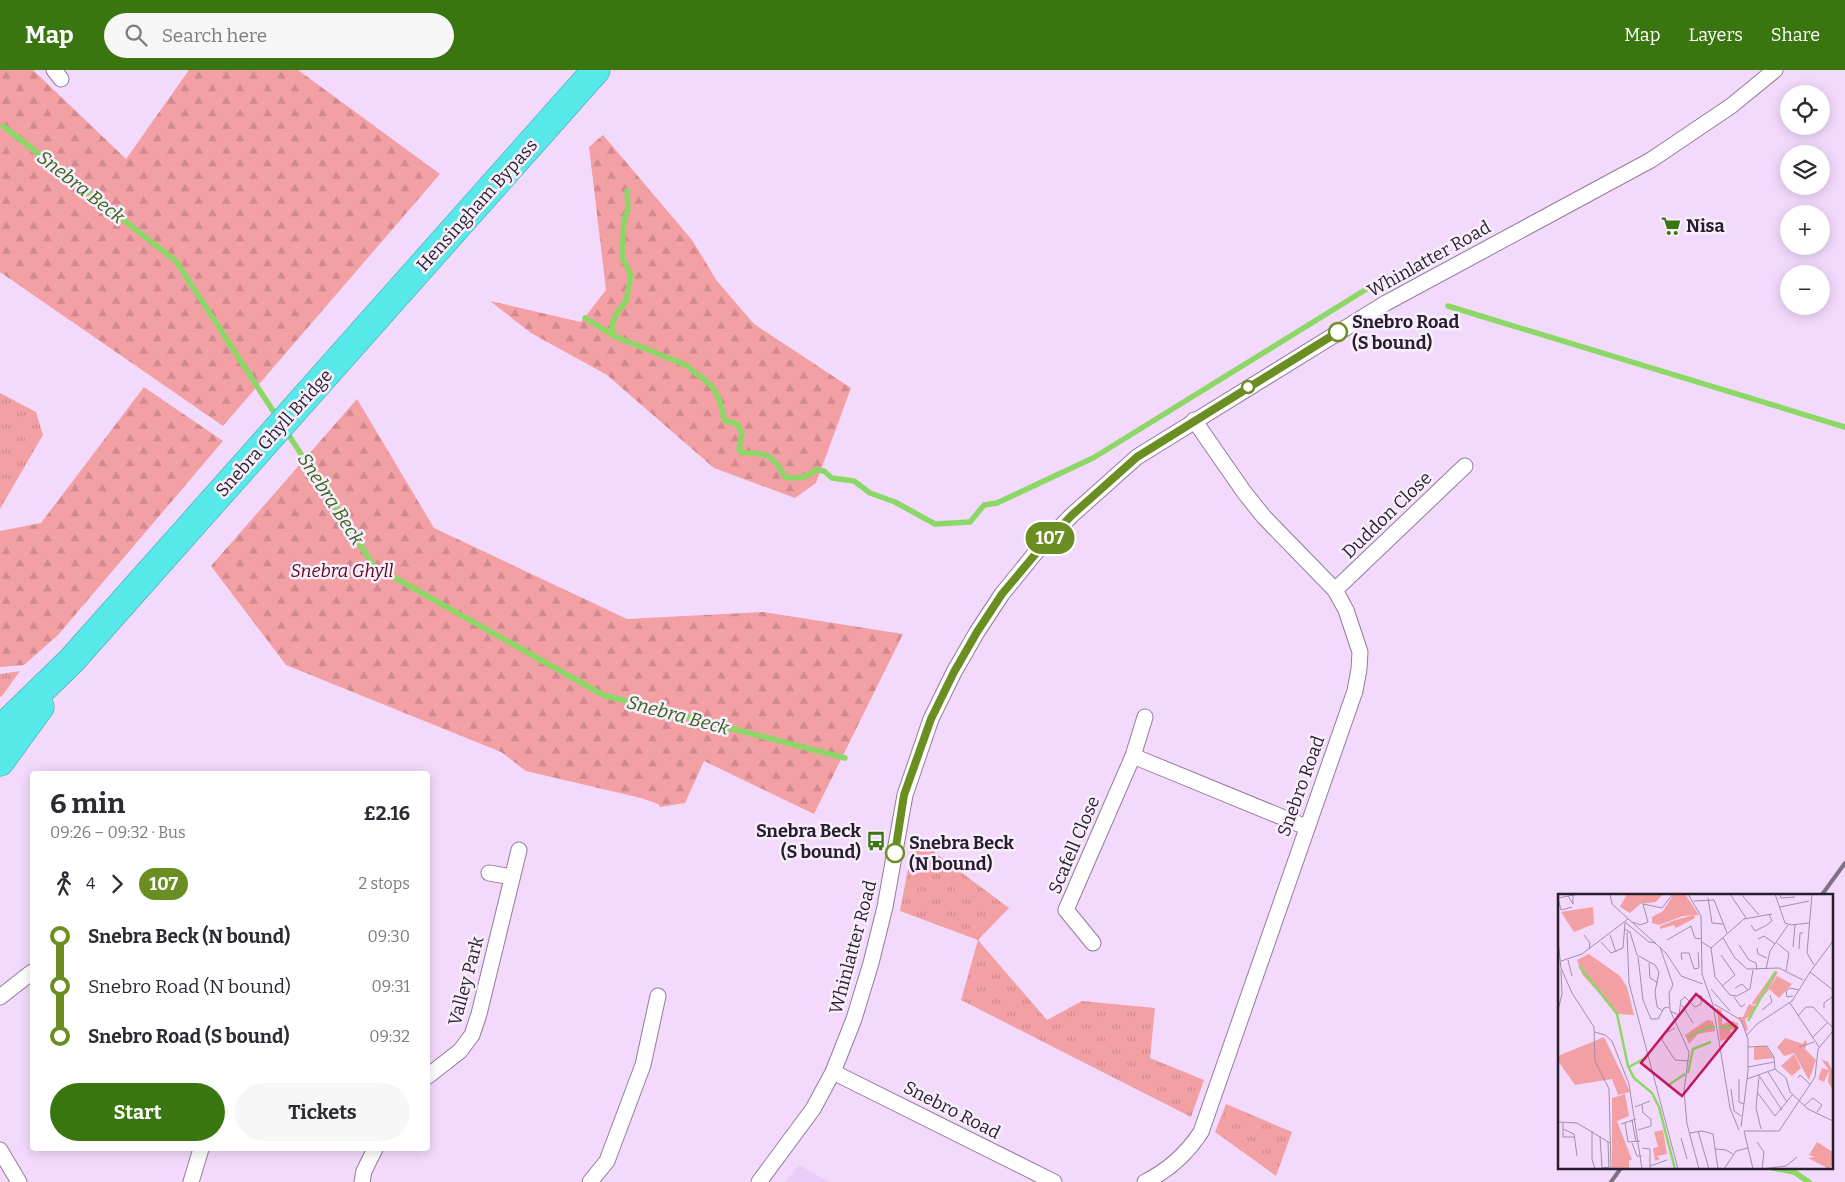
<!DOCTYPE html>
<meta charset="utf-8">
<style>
:root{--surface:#fff;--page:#f7f7f7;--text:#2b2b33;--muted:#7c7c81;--accent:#3a760f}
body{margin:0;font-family:Bitter,serif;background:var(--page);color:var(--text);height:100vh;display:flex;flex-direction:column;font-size:19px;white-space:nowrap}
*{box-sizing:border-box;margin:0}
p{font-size:16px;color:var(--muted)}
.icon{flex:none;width:28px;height:28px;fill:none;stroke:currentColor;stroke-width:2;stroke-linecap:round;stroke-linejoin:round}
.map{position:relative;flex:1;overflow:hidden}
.side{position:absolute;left:30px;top:701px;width:400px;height:380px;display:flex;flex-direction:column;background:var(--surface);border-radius:5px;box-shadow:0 2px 12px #0003}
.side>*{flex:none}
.badge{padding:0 10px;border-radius:16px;font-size:18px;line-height:32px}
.buttons{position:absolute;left:1780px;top:15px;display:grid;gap:10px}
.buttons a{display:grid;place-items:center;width:50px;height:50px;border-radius:50%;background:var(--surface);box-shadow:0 2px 12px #0003;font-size:25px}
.map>.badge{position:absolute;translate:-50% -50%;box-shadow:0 0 0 2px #fff}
.legs{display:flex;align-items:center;gap:8px;height:55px;padding:0 20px;font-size:16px}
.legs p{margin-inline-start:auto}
.overview{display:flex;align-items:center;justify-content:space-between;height:85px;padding:0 20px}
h1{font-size:28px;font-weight:700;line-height:38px}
.cta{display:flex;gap:10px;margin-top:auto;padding:10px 20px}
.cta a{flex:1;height:58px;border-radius:30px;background:var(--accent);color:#fff;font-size:20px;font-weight:700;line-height:58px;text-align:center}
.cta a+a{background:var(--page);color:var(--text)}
ul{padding:0 20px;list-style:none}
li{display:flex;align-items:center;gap:18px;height:50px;font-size:19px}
li i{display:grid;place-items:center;width:8px;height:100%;margin:0 6px;background:currentColor}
li i::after{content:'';width:12px;height:12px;margin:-6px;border:4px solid;border-radius:50%;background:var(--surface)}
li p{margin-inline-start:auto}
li:first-child i{background:linear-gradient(#0000 50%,currentColor 0)}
li:last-child i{background:linear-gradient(currentColor 50%,#0000 0)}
header{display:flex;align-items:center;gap:30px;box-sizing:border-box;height:70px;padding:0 25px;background:var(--accent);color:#fff}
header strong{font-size:24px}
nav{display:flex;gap:28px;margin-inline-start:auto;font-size:18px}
.search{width:350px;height:45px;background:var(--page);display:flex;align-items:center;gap:12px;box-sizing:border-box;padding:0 18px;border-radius:28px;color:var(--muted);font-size:19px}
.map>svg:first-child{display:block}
.built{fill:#ebcef7}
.grass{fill:url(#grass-tufts)}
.forest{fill:url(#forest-firs)}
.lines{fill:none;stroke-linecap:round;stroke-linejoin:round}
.stream{stroke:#8cd866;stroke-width:5.5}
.street-casing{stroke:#927c9b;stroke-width:17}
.highway-casing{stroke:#46a1a7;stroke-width:29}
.street{stroke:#fff;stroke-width:15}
.highway{stroke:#57e8ea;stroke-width:28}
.rail{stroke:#807087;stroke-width:4}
.line-1-casing{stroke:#fff;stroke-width:11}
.line-1{stroke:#6b8e23;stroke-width:8}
.stop-1-dot{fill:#fff;stroke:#6b8e23;stroke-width:2.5}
.labels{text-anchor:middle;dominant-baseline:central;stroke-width:5;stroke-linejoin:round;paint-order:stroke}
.street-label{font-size:18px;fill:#271e2b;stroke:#f8eefc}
.poi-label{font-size:18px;font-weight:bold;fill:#271e2b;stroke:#f8eefc;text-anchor:start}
.stop-label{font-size:18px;font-weight:bold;fill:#271e2b;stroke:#f8eefc;text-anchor:start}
.park-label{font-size:18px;font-style:italic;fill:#5d041a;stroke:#f8eefc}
.water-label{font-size:19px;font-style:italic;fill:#356419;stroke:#f8eefc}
.inset-river{fill:none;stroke:#8cd866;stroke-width:2.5}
.inset-road{fill:none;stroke:#a18fa9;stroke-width:1}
.view{fill:#c2185b;fill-opacity:0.15;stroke:#c2185b;stroke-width:2.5}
.inset-edge{fill:none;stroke:#271e2b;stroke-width:2.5}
</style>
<header>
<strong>Map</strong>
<div class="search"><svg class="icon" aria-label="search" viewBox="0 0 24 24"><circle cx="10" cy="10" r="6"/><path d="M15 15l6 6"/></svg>Search here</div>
<nav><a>Map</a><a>Layers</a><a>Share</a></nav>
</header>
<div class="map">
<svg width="1845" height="1112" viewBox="0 0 1845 1112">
<defs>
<pattern id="grass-tufts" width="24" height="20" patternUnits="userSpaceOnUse" patternTransform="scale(1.25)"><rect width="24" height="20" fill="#f2a0a4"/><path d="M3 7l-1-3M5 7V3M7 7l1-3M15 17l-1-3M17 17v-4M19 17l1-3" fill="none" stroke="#d0898d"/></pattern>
<pattern id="forest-firs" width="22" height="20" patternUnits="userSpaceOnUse" patternTransform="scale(1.25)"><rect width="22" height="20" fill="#f2a0a4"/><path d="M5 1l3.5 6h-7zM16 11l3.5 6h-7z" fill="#d0898d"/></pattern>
</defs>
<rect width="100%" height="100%" fill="#f3dafd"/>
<polygon class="built" points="799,1095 830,1112 785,1112"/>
<g class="grass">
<polygon points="0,323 36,342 43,365 0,439"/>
<polygon points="20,601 2,626 0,627 0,604"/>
<polygon points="914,767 1009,838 978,870 1047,950 1082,931 1155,938 1150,988 1204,1010 1191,1047 961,930 978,870 900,841"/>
<polygon points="1226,1034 1292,1062 1276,1106 1215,1062"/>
</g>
<g class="forest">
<polygon points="0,0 33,0 126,89 189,0 298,0 440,104 223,356 0,202"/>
<polygon points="603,65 692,170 717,211 754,254 851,318 816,413 795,428 714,398 607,305 531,263 490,231 581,252 606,220 589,77"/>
<polygon points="144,317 223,371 58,565 24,595 0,597 0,461 41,453"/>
<polygon points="357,329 434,458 627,549 763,542 903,564 814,744 704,691 685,733 660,737 658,734 641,728 526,701 501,682 286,595 211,496"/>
</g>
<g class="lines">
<g class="stream">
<polyline points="3,56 176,191 277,347"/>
<polyline points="1448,236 1845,357"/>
<path d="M 585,248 L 614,266 L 688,296 C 693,303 700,305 706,311 C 718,320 722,336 724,350 L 737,354 L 742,363 L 739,379 L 742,383 C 767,382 773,385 785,407 C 796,409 807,408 815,400 L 824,401 L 832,408 L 854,411 L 870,423 L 895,432 L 935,454 L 970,452 L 984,435 L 997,433 L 1093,388 L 1386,207 L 1390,208"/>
<polyline points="614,266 612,255 616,244 626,231 631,205 622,187 624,149 628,140 627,121"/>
<polyline points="286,361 374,496 603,625 845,688"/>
<polyline points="1773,1098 1794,1102 1809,1112"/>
</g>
<defs>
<g id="street">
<polyline points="54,0 61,9"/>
<polyline points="1335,520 1465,396"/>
<polyline points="1133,686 1306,757"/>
<polyline points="489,803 512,807"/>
<polyline points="1093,873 1066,840 1133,686 1145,647"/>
<polyline points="0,927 32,902"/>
<polyline points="833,1002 1054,1112"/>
<polyline points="428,1006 460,981 472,965 479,944 519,780"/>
<polyline points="0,1080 19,1112"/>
<polyline points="191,1112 201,1079"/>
<polyline points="362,1112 364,1101 375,1079"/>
<polyline points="590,1112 607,1091 643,995 658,926"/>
<polyline points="759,1112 813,1039 833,1002 854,949 871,893 885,837 905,725 931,649 954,602 977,562 1002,524 1037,481 1072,445 1137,387 1386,233 1651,90 1731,36 1775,0"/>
<path d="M 1145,1112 C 1169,1100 1186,1085 1201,1062 L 1355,621 L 1359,599 L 1360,582 L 1346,540 L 1335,520 L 1264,447 L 1244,422 L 1194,350"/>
</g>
<g id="highway">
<polyline points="0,660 72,590 596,0"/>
<polyline points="0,692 40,637"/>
</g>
</defs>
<use href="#street" class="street-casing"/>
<use href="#highway" class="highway-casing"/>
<use href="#street" class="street"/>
<use href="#highway" class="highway"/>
<g class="rail">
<polyline points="1821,826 1845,793"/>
<polyline points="1611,1112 1621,1098"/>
</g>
</g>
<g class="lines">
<defs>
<polyline id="line-1" points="895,783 904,725 931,649 954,602 977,562 1002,524 1038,481 1072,445 1137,387 1338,262"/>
</defs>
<use href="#line-1" class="line-1-casing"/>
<use href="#line-1" class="line-1"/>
</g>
<defs>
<symbol id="supermarket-bare" viewBox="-9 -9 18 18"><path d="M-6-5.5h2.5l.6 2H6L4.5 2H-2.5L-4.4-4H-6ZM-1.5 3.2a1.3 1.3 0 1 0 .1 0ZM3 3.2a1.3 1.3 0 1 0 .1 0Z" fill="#3a760f" stroke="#f8eefc" stroke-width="2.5" paint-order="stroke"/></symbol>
<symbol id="bus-bare" viewBox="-9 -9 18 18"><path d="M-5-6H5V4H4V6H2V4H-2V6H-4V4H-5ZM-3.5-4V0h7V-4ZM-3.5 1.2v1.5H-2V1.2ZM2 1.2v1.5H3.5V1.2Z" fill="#3a760f" stroke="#f8eefc" stroke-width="2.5" paint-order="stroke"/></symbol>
</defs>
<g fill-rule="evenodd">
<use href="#supermarket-bare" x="1657" y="142" width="28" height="28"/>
<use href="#bus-bare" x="862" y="757" width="28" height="28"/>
</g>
<g class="stop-1-dot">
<circle cx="1338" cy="262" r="9"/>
<circle cx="1248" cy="317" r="6"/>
<circle cx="895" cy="783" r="9"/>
</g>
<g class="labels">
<g class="street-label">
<text transform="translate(477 135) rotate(-48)">Hensingham Bypass</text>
<text transform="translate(1429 189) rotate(-29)">Whinlatter Road</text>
<text transform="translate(274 363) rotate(-48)">Snebra Ghyll Bridge</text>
<text transform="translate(1387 445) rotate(-44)">Duddon Close</text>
<text transform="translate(1301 716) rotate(-70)">Snebro Road</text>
<text transform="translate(1074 775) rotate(-67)">Scafell Close</text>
<text transform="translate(853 877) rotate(-75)">Whinlatter Road</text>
<text transform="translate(466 911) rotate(-75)">Valley Park</text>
<text transform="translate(952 1040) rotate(27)">Snebro Road</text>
</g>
<g class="poi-label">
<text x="1686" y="156">Nisa</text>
<text x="861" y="761" text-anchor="end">Snebra Beck<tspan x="861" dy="21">(S bound)</tspan></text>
</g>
<g class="stop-label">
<text x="1352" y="252">Snebro Road<tspan x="1352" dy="21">(S bound)</tspan></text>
<text x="909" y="773">Snebra Beck<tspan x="909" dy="21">(N bound)</tspan></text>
</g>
<g class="park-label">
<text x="342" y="501">Snebra Ghyll</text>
</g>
<g class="water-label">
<text transform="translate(81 117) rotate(38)">Snebra Beck</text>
<text transform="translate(331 429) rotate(57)">Snebra Beck</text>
<text transform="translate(678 645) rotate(15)">Snebra Beck</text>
</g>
</g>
<g transform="translate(1558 824)">
<rect width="275" height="275" fill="#f3dafd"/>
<path d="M 191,110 L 197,112 L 195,120 L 187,125 L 190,136 L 188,137 L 180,123 L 185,123 ZM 227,144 L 245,150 L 247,146 L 249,148 L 247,155 L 258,166 L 251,186 L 236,159 L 226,162 L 219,153 ZM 259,248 L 275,258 L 275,270 L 271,275 L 250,264 L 257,263 L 251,261 Z" fill="#f2a0a4"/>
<path d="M 69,0 L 105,0 L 98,8 L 82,10 L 72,19 L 62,13 ZM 116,0 L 127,0 L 141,21 L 125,22 L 101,31 L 94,29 L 94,23 L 105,17 ZM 217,77 L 220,78 L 210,97 L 196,111 L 194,109 ZM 159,114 L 164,116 L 164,130 L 175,127 L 180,129 L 180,135 L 172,136 L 175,143 L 162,147 ZM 149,126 L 155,127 L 157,137 L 140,140 L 131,150 L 127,141 ZM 67,200 L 71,222 L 59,227 L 74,266 L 71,266 L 71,275 L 54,275 L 54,204 Z" fill="#f2a0a4"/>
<path d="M 219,82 L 234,90 L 221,104 L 211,95 ZM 46,143 L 65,182 L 72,198 L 60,201 L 54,185 L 17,191 L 0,167 L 0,162 Z" fill="#f2a0a4"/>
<path d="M 35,13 L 36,30 L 16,38 L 3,18 ZM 31,60 L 62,82 L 69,93 L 76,121 L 60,120 L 24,80 L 19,66 ZM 263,165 L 270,168 L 275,177 L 275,196 L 270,188 L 271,177 L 266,188 L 260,185 L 264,174 L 271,176 ZM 105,236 L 109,260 L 99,262 L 102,265 L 97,267 L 95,254 L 100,253 L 96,238 Z" fill="#f2a0a4"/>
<path d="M 136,21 L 137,24 L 118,34 L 116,31 L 102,35 L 102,32 L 117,26 ZM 208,152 L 216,164 L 196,166 L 196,153 ZM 236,160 L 243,174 L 234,182 L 223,172 Z" fill="#f2a0a4"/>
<path class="inset-river" d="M 21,72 L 59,120 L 70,172 L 76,184 L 94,199 L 101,213 L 117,275M 190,127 L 217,78M 161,134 L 177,132M 129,144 L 150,133 L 157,133M 71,173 L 89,163M 130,179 L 135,155 L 153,148M 109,192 L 127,180"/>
<path class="inset-road" d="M 52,0 L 54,10 L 108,59 L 123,82 L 145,90M 130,0 L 143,22 L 144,81M 172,0 L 188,24M 183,0 L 201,21M 217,0 L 227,29 L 233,31 L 251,29M 222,0 L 223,4 L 237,3M 254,0 L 249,59 L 256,71M 10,2 L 15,10 L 15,1M 0,4 L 3,16 L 14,13M 0,4 L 21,0M 150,4 L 154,29 L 165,30M 136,7 L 156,6 L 169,39M 222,13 L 251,7M 67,28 L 91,48 L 98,49M 75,28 L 82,31 L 90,28 L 85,10 L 104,14 L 115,0M 193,31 L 197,37 L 209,31 L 214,27 L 211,20M 66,35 L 72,38 L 79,61 L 97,71 L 101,78 L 97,98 L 99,113 L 105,117M 69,38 L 71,89 L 120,275M 26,41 L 32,49 L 31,55M 52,41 L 58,58M 165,44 L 177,64 L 189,75 L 221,74 L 245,86M 200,45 L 206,42 L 217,50M 109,46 L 133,32 L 137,44 L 143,45M 0,47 L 3,74 L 14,99 L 36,133 L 37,167 L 51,195 L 53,275M 43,48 L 53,59 L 65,54 L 67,29M 144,48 L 153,54 L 157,83 L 172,101 L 179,102 L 192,95 L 195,76M 219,49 L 231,59 L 228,77M 181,51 L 191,66 L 198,69 L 199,76M 102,53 L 115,91 L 111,99 L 112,116 L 131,158 L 126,197 L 129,230 L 141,275M 235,53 L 237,31M 153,54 L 186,25 L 214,20M 199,54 L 200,60 L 209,64M 241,55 L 242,39 L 245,39M 163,61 L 177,81M 80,63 L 85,106 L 93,125 L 100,125 L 106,114 L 111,113M 10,66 L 14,82M 124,66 L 123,59 L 131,59 L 136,75 L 141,74 L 140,58M 3,67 L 24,60 L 70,25M 91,69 L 92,84 L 100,89M 208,75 L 212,57 L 230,31M 252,78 L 275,47M 144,80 L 155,111 L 172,214 L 181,236M 164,92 L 177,81M 177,94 L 184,90 L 190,96M 153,95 L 172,117M 136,101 L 144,102 L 143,110M 235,102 L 229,103 L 228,97 L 232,94 L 241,96M 176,103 L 183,113 L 187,110M 232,109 L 261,153M 156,110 L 183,126 L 190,145 L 190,177 L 183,233M 124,111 L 135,129M 266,114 L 266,109 L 275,102M 0,116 L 4,100 L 3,76M 204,116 L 214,108 L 212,101M 112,117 L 121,121 L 123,106 L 127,103 L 137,113 L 143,110M 240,122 L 248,113 L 255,113 L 275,134M 117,134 L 106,140 L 104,146 L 117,166 L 131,167M 37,138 L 47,141 L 54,147 L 71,190 L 84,275M 188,142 L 199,130 L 234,107 L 252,78 L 275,96M 254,144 L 269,129M 190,153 L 209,152 L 216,163 L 217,175M 241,153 L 256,148M 190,173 L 216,168M 217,175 L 228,184 L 232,198 L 250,215 L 275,227M 210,178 L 229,208M 200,180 L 224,216M 201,183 L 198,214 L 203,235M 240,184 L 242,181 L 252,190M 181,185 L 181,208 L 186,210M 189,185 L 217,175M 173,195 L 176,217 L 183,222M 199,198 L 217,222 L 235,200M 247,211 L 255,204 L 264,211 L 259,218M 77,213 L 92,207M 74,226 L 78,248M 0,228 L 19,229 L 52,249M 5,229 L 5,243 L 17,243M 67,229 L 70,248 L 82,247M 63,230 L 78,225M 5,235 L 16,240 L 19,262M 80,236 L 93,232 L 93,225 L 85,219 L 84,211M 34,237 L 34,265 L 37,275M 140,237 L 151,275M 186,237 L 221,237 L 257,183 L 260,155 L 275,137M 186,237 L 195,275M 132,239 L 144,237 L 155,240 L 160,275M 42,242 L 44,274 L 51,273M 123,244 L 129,265M 50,248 L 51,275M 199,248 L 206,258 L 204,275M 74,249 L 79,262 L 84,262M 84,254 L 92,255 L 92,275M 157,255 L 168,256 L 175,260M 92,272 L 109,266M 166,275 L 178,257 L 190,254M 204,275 L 228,272 L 239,263"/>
<path class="view" d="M 138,100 L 179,134 L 124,202 L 83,169 Z"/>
<rect width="275" height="275" class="inset-edge"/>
</g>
</svg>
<div class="buttons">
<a><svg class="icon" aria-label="locate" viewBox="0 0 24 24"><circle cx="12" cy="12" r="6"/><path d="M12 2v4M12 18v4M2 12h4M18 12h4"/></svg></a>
<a><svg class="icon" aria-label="layers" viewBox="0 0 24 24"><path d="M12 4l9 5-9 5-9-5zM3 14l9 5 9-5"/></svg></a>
<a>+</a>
<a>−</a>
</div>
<b class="badge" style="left:1050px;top:468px;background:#6b8e23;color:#fff">107</b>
<section class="side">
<div class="overview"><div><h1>6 min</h1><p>09:26 – 09:32 · Bus</p></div><b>£2.16</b></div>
<div class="legs"><svg class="icon" aria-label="walk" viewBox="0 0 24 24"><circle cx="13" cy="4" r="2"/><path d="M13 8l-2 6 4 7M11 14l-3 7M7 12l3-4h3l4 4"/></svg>4<svg class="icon" aria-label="forward" viewBox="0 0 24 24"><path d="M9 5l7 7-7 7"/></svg><b class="badge" style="background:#6b8e23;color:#fff">107</b><p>2 stops</p></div>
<ul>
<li><i style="color:#6b8e23"></i><b>Snebra Beck (N bound)</b><p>09:30</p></li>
<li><i style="color:#6b8e23"></i><span>Snebro Road (N bound)</span><p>09:31</p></li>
<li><i style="color:#6b8e23"></i><b>Snebro Road (S bound)</b><p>09:32</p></li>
</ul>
<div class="cta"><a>Start</a><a>Tickets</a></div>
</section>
</div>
